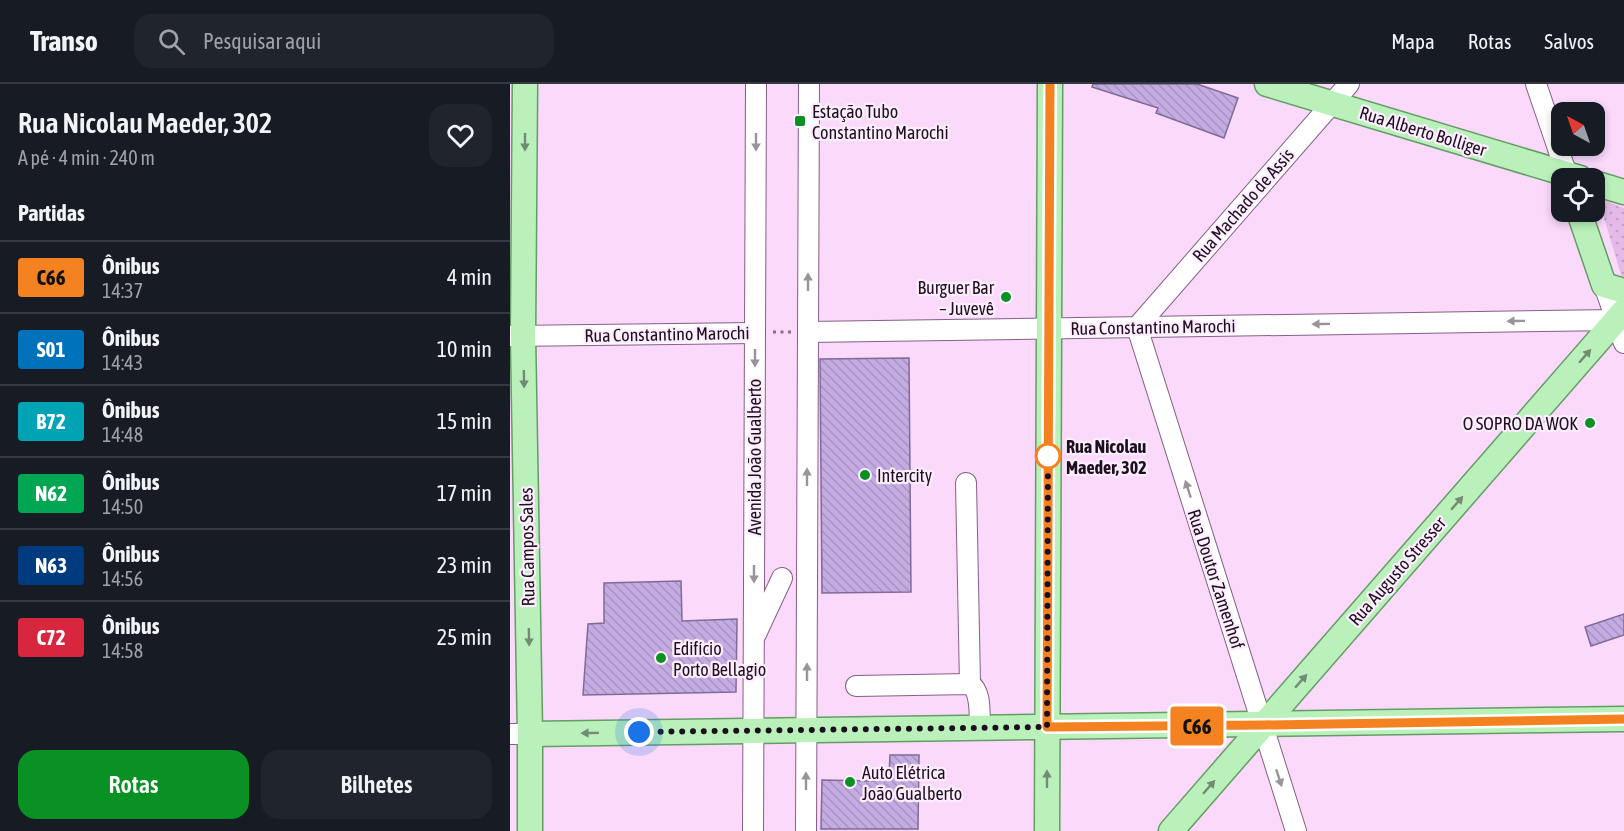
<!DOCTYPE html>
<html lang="pt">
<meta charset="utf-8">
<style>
:root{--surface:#171b24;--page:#20242c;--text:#f1f3f6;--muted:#9ea1a6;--line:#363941;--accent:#0a9123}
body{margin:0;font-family:"Asap Condensed",sans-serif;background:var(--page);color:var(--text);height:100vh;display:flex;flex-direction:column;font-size:22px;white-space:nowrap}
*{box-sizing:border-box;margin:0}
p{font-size:20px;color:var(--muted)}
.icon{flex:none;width:33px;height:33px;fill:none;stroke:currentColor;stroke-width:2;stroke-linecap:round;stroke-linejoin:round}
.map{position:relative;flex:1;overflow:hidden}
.sheet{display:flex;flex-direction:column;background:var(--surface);width:510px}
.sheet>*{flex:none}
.badge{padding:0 12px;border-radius:4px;font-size:21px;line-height:39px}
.needle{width:39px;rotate:320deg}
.controls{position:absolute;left:1041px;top:18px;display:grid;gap:12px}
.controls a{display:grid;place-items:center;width:54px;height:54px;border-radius:12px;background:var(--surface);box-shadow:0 3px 9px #0003;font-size:30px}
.you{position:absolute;width:30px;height:30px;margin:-15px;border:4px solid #fff;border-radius:50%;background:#1a73e8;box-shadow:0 0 0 9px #1a73e833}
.map>.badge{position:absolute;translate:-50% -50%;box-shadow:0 0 0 3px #fff}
h2{padding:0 18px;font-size:22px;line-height:54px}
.round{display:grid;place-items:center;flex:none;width:63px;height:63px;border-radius:18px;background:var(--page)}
.overview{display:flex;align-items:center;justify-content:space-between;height:102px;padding:0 18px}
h1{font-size:28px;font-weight:600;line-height:45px}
.primary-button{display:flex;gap:12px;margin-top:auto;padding:12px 18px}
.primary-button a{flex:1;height:69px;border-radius:18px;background:var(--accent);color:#fff;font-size:24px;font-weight:600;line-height:69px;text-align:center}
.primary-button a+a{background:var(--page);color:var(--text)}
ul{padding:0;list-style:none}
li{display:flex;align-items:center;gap:18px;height:72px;padding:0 18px;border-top:2px solid var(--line)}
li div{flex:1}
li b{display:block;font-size:22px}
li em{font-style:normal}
li .badge{min-width:66px;font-weight:700;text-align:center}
header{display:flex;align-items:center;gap:36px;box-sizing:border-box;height:84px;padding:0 30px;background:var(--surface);border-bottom:2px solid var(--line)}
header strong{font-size:28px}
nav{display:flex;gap:33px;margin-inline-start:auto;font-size:21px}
.search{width:420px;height:54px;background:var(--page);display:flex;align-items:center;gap:15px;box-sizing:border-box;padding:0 21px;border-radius:18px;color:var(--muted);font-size:22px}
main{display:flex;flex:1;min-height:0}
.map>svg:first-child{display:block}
.grass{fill:url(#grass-dots)}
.building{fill:url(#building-back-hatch);stroke:#7f6b98;stroke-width:1.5}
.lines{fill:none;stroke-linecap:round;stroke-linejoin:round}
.minor-casing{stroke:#846086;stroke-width:22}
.major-casing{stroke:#659c66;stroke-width:27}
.path{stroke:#887189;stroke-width:3;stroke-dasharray:3 4.5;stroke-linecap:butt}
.minor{stroke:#fff;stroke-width:20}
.major{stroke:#baf1bb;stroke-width:24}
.oneway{fill:#738b74}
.oneway2{fill:#99939a}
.line-casing{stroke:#fff;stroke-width:14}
.line{stroke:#f58220;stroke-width:9}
.walk{stroke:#1d0f1e;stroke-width:6;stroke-dasharray:0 10.8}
.poi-dot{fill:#0a9123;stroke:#fdedfe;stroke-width:2}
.stop-dot{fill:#fff;stroke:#f58220;stroke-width:3}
.labels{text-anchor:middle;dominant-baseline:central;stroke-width:4.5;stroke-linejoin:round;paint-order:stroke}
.poi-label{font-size:18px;fill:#1d0f1e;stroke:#fdedfe;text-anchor:start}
.street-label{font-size:18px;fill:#1d0f1e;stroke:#fdedfe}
.stop-label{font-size:18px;font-weight:bold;fill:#1d0f1e;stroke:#fdedfe;text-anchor:start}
</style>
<header>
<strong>Transo</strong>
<div class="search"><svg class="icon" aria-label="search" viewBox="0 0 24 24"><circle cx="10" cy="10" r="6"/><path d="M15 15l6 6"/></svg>Pesquisar aqui</div>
<nav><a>Mapa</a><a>Rotas</a><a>Salvos</a></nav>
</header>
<main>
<section class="sheet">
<div class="overview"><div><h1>Rua Nicolau Maeder, 302</h1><p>A pé · 4 min · 240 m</p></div><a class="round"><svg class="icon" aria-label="heart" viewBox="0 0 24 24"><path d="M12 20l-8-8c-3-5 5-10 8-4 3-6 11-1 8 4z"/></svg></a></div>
<h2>Partidas</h2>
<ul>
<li><span class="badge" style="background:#f58220;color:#111">C66</span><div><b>Ônibus</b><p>14:37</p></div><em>4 min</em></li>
<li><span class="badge" style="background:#0072bc;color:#fff">S01</span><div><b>Ônibus</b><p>14:43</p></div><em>10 min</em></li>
<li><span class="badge" style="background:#00a3b4;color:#fff">B72</span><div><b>Ônibus</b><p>14:48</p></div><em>15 min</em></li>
<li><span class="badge" style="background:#00a651;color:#fff">N62</span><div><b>Ônibus</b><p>14:50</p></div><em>17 min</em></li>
<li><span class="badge" style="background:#003b80;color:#fff">N63</span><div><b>Ônibus</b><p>14:56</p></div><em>23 min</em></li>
<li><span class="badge" style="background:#d7263d;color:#fff">C72</span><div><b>Ônibus</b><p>14:58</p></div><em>25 min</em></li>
</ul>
<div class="primary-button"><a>Rotas</a><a>Bilhetes</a></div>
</section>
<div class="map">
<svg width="1114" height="747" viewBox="0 0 1114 747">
<defs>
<pattern id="grass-dots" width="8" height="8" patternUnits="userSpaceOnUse" patternTransform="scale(1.5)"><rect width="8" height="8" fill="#e5bae8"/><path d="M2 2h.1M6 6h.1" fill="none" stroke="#c49fc7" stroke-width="1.8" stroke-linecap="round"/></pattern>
<pattern id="building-back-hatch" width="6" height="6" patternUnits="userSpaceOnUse" patternTransform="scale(1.5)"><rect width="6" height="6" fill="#c4ace3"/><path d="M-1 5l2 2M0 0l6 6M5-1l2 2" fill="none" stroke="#a893c2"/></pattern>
</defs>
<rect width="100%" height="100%" fill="#fad9fb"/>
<polygon class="grass" points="1088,114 1114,124 1114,192 1112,194"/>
<g class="building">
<polygon points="583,0 687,0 728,14 714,54 646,29 648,24 582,3"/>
<polygon points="399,274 401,508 312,509 310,275"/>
<polygon points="171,497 172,537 227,535 226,608 73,611 78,540 94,539 94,499"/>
<polygon points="1114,530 1114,551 1081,562 1075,543"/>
<polygon points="380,671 409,671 408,745 311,745 312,696 365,697 365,692 379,692"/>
</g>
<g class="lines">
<defs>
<g id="minor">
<polyline points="1026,0 1057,91"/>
<polyline points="1094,201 1114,259"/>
<polyline points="627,243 786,747"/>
<polyline points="627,243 839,0"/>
<polyline points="298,248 1106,236"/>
<polyline points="0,252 245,249"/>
<polyline points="456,399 460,600"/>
<polyline points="246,550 272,494"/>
<path d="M 346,602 L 460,600 C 472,608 469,630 470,643"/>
<polyline points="0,650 20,650"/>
<polyline points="243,747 246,0"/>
<polyline points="296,747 299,0"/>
</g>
<g id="major">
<polyline points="15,0 13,252 20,650 20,747"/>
<polyline points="757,0 1070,94"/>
<polyline points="1084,99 1114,108"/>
<polyline points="1069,128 1094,201 1114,207"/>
<polyline points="20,650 1114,635"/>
<polyline points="537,747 540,0"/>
<polyline points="661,747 1114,227"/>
</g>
</defs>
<use href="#minor" class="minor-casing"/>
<use href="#major" class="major-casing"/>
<polyline class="path" points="263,248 281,248"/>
<use href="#minor" class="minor"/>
<use href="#major" class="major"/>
</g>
<defs><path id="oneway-solid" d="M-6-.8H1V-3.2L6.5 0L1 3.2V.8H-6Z" transform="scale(1.5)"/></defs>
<g class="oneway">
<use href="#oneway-solid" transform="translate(15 58) rotate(90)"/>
<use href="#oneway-solid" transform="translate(1075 272) rotate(-49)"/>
<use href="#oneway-solid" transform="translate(14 295) rotate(89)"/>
<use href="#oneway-solid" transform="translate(947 419) rotate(-49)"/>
<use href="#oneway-solid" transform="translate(19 553) rotate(89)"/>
<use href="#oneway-solid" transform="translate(791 597) rotate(-49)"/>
<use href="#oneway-solid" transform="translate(80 649) rotate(179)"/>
<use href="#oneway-solid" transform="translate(537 695) rotate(-90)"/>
<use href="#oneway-solid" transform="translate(699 703) rotate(-49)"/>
</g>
<g class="oneway2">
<use href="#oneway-solid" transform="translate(246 58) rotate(90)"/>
<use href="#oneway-solid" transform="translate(298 198) rotate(-90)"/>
<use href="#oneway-solid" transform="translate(1006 237) rotate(179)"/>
<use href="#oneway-solid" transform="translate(811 240) rotate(179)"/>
<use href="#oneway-solid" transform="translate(245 274) rotate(90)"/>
<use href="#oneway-solid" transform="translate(297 393) rotate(-90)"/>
<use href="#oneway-solid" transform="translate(678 405) rotate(-108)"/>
<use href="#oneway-solid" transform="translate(244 490) rotate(90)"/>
<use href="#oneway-solid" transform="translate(297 588) rotate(-90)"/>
<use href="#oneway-solid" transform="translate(769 694) rotate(72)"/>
<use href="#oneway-solid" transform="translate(296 697) rotate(-90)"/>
</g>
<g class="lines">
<defs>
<polyline id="line" points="540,0 537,643 753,641 1114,635"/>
</defs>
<use href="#line" class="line-casing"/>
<use href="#line" class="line"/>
<polyline class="walk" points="129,648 537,643 538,372"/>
</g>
<g class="poi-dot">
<rect x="284" y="31" width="12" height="12" rx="3"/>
<circle cx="496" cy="213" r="6"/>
<circle cx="1080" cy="339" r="6"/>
<circle cx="355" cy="391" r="6"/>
<circle cx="151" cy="574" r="6"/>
<circle cx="340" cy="698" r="6"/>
</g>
<circle class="stop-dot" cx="538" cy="372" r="12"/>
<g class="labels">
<g class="poi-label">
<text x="302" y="27">Estação Tubo<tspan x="302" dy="21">Constantino Marochi</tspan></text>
<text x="484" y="203" text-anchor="end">Burguer Bar<tspan x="484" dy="21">– Juvevê</tspan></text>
<text x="1068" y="339" text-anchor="end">O SOPRO DA WOK</text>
<text x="367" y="391">Intercity</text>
<text x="163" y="564">Edifício<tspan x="163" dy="21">Porto Bellagio</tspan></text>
<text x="352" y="688">Auto Elétrica<tspan x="352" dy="21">João Gualberto</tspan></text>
</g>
<g class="street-label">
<text transform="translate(913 47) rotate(17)">Rua Alberto Bolliger</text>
<text transform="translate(733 121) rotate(-49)">Rua Machado de Assis</text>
<text transform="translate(643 243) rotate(-1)">Rua Constantino Marochi</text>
<text transform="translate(157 250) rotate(-1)">Rua Constantino Marochi</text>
<text transform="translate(244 373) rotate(-90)">Avenida João Gualberto</text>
<text transform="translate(17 463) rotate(-91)">Rua Campos Sales</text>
<text transform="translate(887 487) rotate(-49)">Rua Augusto Stresser</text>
<text transform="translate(706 495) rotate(72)">Rua Doutor Zamenhof</text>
</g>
<g class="stop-label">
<text x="556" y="362">Rua Nicolau<tspan x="556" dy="21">Maeder, 302</tspan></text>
</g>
</g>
</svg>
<div class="controls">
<a><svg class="needle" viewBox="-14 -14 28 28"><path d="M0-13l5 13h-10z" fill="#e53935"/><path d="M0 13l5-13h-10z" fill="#9ea1a6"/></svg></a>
<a><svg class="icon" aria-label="locate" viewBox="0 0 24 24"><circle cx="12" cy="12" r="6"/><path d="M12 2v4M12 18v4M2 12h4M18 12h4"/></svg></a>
</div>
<div class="you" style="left:129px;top:648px"></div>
<b class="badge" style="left:687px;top:642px;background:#f58220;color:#111">C66</b>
</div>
</main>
